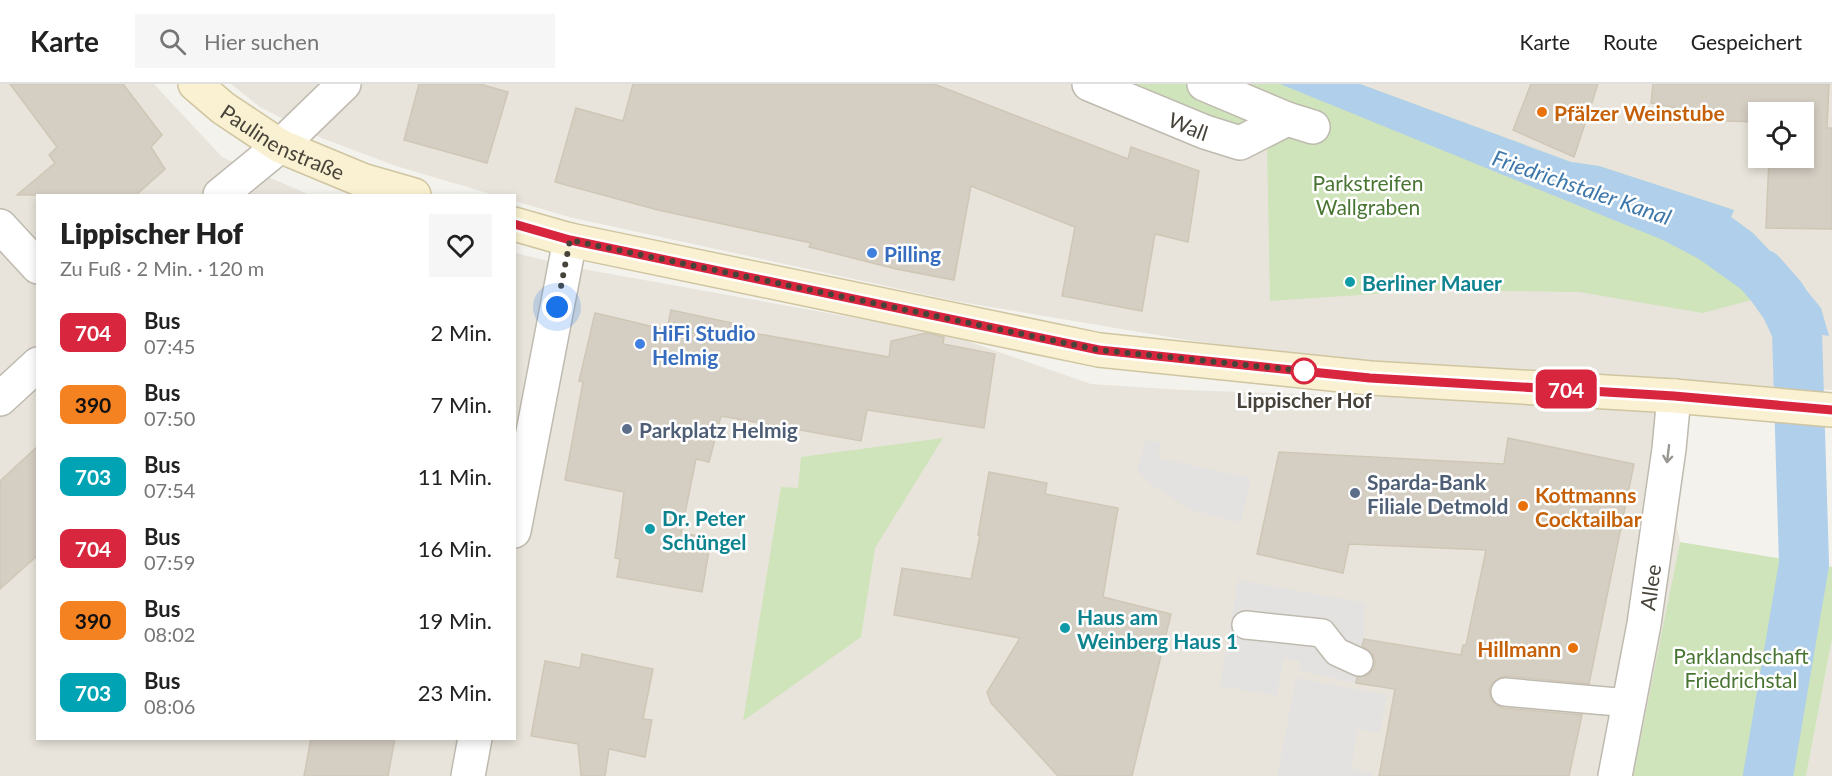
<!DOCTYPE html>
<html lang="de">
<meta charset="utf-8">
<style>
:root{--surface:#fff;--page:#f6f6f6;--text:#222;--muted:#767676;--line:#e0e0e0}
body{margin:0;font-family:Lato,sans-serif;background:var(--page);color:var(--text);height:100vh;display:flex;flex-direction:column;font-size:22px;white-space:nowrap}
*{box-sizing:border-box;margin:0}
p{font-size:20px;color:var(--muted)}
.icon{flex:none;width:33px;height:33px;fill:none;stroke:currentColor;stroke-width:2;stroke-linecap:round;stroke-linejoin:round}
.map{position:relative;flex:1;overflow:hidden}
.details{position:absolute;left:36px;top:110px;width:480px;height:546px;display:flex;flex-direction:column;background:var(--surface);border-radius:0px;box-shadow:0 3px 9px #0003}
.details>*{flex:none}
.badge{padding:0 12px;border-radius:9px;font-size:21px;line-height:39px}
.controls{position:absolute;left:1748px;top:18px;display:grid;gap:12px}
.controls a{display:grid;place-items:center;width:66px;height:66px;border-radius:0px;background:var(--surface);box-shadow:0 3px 9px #0003;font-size:30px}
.you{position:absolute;width:30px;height:30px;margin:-15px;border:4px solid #fff;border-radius:50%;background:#1a73e8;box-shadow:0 0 0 9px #1a73e833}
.map>.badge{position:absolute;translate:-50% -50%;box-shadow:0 0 0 3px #fff}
.round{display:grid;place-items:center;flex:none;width:63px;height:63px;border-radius:0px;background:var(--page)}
.headline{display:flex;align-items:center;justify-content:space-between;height:102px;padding:0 24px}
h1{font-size:28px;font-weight:800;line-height:45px}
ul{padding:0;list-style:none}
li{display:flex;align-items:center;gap:18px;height:72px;padding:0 24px}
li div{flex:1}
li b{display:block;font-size:22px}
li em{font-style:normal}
li .badge{min-width:66px;font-weight:700;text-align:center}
header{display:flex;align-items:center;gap:36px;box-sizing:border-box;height:84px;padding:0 30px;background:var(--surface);border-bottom:2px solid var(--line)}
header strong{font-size:28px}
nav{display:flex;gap:33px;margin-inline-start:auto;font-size:21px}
.search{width:420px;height:54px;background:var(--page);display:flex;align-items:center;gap:15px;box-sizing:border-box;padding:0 21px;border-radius:0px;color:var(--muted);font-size:22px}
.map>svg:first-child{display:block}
.residential{fill:#e8e4db;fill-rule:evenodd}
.green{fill:#cfe4ba}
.parking{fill:#e4e2e0}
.water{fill:#b0cfea}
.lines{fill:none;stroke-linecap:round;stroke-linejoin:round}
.canal{stroke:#b0cfea;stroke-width:50}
.building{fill:#d5cec3;stroke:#cfc7b6;stroke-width:1.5}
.lane-casing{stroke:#bfbaaf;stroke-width:30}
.street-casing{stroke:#bfbaaf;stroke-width:36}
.secondary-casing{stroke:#cfc5a1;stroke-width:36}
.lane{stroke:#fff;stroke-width:27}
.street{stroke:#fff;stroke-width:33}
.secondary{stroke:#f9f1d1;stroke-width:33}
.oneway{stroke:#9a9893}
.line-casing{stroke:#fff;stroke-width:14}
.line{stroke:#d7263d;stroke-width:9}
.walk{stroke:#48433a;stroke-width:6;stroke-dasharray:0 10.8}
.food-dot{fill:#e8710a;stroke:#fff;stroke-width:2}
.shop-dot{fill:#3f7fe0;stroke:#fff;stroke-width:2}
.culture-dot{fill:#0f9aa8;stroke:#fff;stroke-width:2}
.stop-dot{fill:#fff;stroke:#d7263d;stroke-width:3}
.service-dot{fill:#5c6f8a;stroke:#fff;stroke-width:2}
.labels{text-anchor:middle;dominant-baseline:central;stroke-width:5;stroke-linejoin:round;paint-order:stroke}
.food-label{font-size:21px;font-weight:bold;fill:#c56008;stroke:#fff;text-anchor:start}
.street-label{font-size:21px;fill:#48433a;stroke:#fff}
.park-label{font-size:21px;fill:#497533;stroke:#fff}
.shop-label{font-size:21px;font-weight:bold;fill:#366cbe;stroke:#fff;text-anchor:start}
.culture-label{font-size:21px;font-weight:bold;fill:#0d838f;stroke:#fff;text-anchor:start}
.stop-label{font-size:21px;font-weight:bold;fill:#48433a;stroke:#fff}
.service-label{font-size:21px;font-weight:bold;fill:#4e5e75;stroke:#fff;text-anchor:start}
.water-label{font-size:22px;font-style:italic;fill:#3e77aa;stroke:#fff}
</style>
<header>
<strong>Karte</strong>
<div class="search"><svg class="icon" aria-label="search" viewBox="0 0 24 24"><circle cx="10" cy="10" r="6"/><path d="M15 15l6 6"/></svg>Hier suchen</div>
<nav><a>Karte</a><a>Route</a><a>Gespeichert</a></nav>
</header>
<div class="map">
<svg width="1832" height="692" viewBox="0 0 1832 692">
<rect width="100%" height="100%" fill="#f4f2ec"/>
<g class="residential">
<polygon points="0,0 154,0 222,73 310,111 38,111 38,654 514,654 515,169 577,184 950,251 1091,300 1183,306 1421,314 1654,326 1680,458 1634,692 0,692"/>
<path d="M 231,0 L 1832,0 L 1832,306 L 1699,298 L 1397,285 L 1187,256 L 955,217 L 569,133 L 515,117 L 514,111 L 494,111 L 396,82 L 319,53 L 260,23 ZM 1758,28 L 1803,28 L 1803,74 L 1758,74 Z"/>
<polygon points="1832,555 1832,692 1806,692"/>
</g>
<g class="green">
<polygon points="1126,0 1360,0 1571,78 1599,82 1734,126 1731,133 1753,149 1803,202 1703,229 1579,208 1432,206 1270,217 1267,61"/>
<polygon points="943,354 875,464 861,553 743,637 781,403 798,404 801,373"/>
<polygon points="1680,458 1832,483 1832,555 1806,692 1633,692"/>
</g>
<g class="parking">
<polygon points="1146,356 1161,358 1158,374 1251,394 1241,439 1188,425 1169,411 1154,403 1137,386"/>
<polygon points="1238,496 1366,519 1363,540 1364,555 1356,599 1299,587 1300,577 1284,574 1277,612 1220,602"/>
<polygon points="1296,594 1387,611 1380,649 1358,645 1351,684 1373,689 1372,692 1277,692"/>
</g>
<polygon class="water" points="1280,0 1360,0 1571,78 1599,82 1734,126 1731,133 1753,149 1803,202 1821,224 1829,252 1769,242 1745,208 1699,175 1663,156"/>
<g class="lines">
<polyline class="canal" points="1761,190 1782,214 1797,247 1804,480 1768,692"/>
</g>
<g class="building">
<polygon points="10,0 123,0 162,51 151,63 165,85 136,111 17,111 55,79 49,71 57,63"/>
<polygon points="419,0 480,0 508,8 487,79 404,56"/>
<polygon points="633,0 934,0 1128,75 1131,63 1199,87 1188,158 1155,150 1142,227 1062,212 1075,143 971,102 954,196 896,185 809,163 811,159 658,126 555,98 576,24 623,37"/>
<polygon points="1531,0 1598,0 1574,73 1513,46"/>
<polygon points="1653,0 1829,0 1827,44 1832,44 1832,145 1766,144 1769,74 1803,74 1803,28 1758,28 1758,38 1724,37 1724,33 1651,19"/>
<polygon points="671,226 732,239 730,245 889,273 891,257 926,249 944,253 943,260 995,270 984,344 867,326 861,357 721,332 709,378 696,375 681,449 711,454 702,508 617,493 620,475 615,474 624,408 565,396 583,298 579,297 595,229 667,246"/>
<polygon points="1508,354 1634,380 1589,600 1506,592 1499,594 1492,599 1489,606 1491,615 1496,621 1503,624 1582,631 1569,692 1379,692 1395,605 1356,599 1357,593 1368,591 1374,584 1375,577 1372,569 1362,562 1364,555 1461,571 1463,561 1466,561 1486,466 1349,460 1343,489 1257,470 1279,368 1504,380"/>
<polygon points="38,362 38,471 0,505 0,397"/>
<polygon points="989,388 1047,399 1045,410 1118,424 1103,513 1171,530 1132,692 1058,692 991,619 987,608 1020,554 894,531 902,484 971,495 980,451 978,451"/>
<polygon points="582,570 653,585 643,635 652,636 645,673 609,665 605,692 581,692 578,660 531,652 545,577 580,584"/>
<polygon points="311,654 395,654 388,692 304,692"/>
</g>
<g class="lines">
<defs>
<g id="lane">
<polyline points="1246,541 1322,549 1337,568 1359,578"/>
<polyline points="1505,608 1629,619"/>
</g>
<g id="street">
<path id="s1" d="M 1089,0 L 1205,48 L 1240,59 L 1287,35"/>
<polyline points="1204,0 1287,35 1313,43"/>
<polyline points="220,111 280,62 344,0"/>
<polyline points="0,142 38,183"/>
<polyline points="0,315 38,280"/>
<polyline points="514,447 570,156"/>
<polyline points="468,692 475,654"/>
<path id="s2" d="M 1615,692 L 1644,540 L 1669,365 L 1674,312"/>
</g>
<g id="secondary">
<path id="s3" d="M 195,0 L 223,24 L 280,62 L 362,96 L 414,111"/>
<polyline points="514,140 570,156 1099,266 1370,294 1674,312 1832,326"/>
</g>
</defs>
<use href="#lane" class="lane-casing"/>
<use href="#street" class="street-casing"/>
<use href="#secondary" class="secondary-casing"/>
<use href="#lane" class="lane"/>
<use href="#street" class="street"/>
<use href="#secondary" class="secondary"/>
</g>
<defs><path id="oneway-shaft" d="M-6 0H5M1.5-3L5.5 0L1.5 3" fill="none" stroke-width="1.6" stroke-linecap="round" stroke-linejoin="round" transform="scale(1.5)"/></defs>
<use class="oneway" href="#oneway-shaft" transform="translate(1668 370) rotate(97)"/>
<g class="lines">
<defs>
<polyline id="line" points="514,140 570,156 1099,266 1370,294 1674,312 1832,326"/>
</defs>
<use href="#line" class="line-casing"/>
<use href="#line" class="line"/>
<polyline class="walk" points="557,223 570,156 1099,266 1304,287"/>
</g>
<g class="food-dot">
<circle cx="1542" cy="28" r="6"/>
<circle cx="1523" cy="422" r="6"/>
<circle cx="1573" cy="564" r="6"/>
</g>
<g class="shop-dot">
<circle cx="872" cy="169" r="6"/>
<circle cx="640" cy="260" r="6"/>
</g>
<g class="culture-dot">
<circle cx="1350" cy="198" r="6"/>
<circle cx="650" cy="445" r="6"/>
<circle cx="1065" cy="544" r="6"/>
</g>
<circle class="stop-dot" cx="1304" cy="287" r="12"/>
<g class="service-dot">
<circle cx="627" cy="345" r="6"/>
<circle cx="1355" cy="409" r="6"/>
</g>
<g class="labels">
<g class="food-label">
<text x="1554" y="28">Pfälzer Weinstube</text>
<text x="1535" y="410">Kottmanns<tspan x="1535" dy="24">Cocktailbar</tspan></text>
<text x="1561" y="564" text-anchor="end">Hillmann</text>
</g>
<g class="street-label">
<text stroke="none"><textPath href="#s1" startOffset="108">Wall</textPath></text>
<text stroke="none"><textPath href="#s3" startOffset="106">Paulinenstraße</textPath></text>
<text stroke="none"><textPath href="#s2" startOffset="192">Allee</textPath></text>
</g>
<g class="park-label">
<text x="1368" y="98">Parkstreifen<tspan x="1368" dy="24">Wallgraben</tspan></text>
<text x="1741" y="571">Parklandschaft<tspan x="1741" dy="24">Friedrichstal</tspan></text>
</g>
<g class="shop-label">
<text x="884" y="169">Pilling</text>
<text x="652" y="248">HiFi Studio<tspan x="652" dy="24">Helmig</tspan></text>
</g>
<g class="culture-label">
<text x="1362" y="198">Berliner Mauer</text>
<text x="662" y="433">Dr. Peter<tspan x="662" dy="24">Schüngel</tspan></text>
<text x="1077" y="532">Haus am<tspan x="1077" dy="24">Weinberg Haus 1</tspan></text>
</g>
<g class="stop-label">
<text x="1304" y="315">Lippischer Hof</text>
</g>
<g class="service-label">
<text x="639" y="345">Parkplatz Helmig</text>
<text x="1367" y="397">Sparda-Bank<tspan x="1367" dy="24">Filiale Detmold</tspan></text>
</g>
<g class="water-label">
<text transform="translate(1582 103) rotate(19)">Friedrichstaler Kanal</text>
</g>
</g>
</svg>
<div class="controls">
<a><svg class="icon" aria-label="locate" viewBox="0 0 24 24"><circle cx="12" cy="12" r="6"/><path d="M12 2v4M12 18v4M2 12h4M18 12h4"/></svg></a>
</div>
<div class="you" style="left:557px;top:223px"></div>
<b class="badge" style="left:1566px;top:305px;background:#d7263d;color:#fff">704</b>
<section class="details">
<div class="headline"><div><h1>Lippischer Hof</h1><p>Zu Fuß · 2 Min. · 120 m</p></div><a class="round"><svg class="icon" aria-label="heart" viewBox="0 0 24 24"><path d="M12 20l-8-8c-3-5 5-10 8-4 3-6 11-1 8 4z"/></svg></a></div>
<ul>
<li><span class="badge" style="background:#d7263d;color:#fff">704</span><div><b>Bus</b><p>07:45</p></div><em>2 Min.</em></li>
<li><span class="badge" style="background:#f58220;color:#111">390</span><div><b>Bus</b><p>07:50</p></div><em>7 Min.</em></li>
<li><span class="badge" style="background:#00a3b4;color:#fff">703</span><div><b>Bus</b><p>07:54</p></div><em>11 Min.</em></li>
<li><span class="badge" style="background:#d7263d;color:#fff">704</span><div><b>Bus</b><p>07:59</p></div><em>16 Min.</em></li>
<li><span class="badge" style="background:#f58220;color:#111">390</span><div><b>Bus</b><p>08:02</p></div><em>19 Min.</em></li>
<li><span class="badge" style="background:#00a3b4;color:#fff">703</span><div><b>Bus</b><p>08:06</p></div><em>23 Min.</em></li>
</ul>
</section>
</div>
